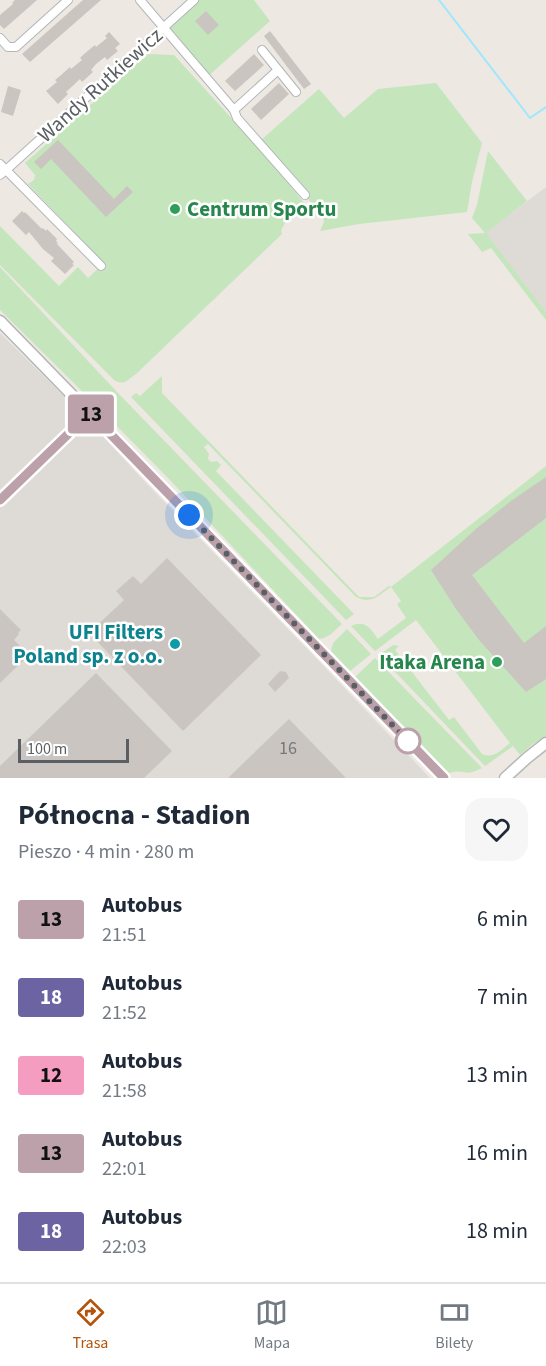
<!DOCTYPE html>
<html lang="pl">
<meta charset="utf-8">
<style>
:root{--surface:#fff;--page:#f6f6f7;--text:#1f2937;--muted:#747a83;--line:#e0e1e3;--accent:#b45309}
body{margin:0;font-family:"Source Sans 3",sans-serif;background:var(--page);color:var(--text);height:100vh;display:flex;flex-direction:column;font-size:22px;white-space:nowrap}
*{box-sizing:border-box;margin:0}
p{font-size:20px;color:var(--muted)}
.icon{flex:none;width:33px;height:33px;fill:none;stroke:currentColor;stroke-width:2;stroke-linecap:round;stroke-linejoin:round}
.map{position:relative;height:778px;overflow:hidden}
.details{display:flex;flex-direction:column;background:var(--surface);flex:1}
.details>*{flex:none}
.badge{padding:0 12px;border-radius:4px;font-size:21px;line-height:39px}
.scale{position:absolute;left:18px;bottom:15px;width:111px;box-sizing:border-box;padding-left:6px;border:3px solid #5a5f63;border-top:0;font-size:16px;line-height:21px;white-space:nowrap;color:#5a5f63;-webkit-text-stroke:4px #fff;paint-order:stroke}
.you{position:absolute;width:30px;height:30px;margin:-15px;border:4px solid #fff;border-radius:50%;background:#1a73e8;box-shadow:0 0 0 9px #1a73e833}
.map>.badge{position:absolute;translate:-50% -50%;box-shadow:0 0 0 3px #fff}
.round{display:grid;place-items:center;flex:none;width:63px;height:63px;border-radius:18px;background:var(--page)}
.headline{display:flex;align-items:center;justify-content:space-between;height:102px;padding:0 18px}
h1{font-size:28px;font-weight:700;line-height:45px}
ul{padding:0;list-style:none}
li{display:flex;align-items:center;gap:18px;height:78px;padding:0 18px}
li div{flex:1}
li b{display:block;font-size:22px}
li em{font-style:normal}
li .badge{min-width:66px;font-weight:700;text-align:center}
.menu{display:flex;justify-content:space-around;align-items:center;height:84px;border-top:2px solid var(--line);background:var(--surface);font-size:16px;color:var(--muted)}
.menu a{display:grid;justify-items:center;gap:3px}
.menu .on{color:var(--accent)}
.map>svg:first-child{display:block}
.industrial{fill:#dedad6}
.green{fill:#c5e5bd}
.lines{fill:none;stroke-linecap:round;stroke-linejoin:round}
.stream{stroke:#9fe7ff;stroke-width:2}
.building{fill:#cac5c1}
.minor-casing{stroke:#b2b6b9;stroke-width:10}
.tertiary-casing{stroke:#b2b6b9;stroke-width:13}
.minor{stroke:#fff;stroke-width:8}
.tertiary{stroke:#fff;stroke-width:10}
.line-casing{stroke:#fff;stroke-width:14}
.line{stroke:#bca1aa;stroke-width:9}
.walk{stroke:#5a5f63;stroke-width:6;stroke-dasharray:0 10.8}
.leisure-dot{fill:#2e9e5b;stroke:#fff;stroke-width:2}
.culture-dot{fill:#0f9aa8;stroke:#fff;stroke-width:2}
.stop-dot{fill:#fff;stroke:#bca1aa;stroke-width:3}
.labels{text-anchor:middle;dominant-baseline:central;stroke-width:5;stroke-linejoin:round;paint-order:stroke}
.number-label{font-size:18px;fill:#76787a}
.street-label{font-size:21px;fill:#5a5f63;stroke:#fff}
.leisure-label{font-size:21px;font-weight:bold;fill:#27864d;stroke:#fff;text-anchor:start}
.culture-label{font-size:21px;font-weight:bold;fill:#0d838f;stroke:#fff;text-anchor:end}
</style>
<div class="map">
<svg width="546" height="778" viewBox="0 0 546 778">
<rect width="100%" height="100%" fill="#ede8e1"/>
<g class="industrial">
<polygon points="546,187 546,312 485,233"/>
<polygon points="0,333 85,417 147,484 315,657 430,778 0,778"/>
</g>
<g class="green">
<polygon points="194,0 254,0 270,21 206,78 163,28"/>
<path d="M 148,54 L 174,55 L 273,164 L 304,203 L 289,216 L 281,230 L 282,234 L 136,374 C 127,380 125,386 114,380 L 0,265 L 0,226 L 59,286 L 78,267 L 88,278 L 104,263 L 28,184 L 34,180 L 35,175 L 25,163 Z"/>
<polygon points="436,83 482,143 472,182 467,212 359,224 320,231 324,222 323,217 260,141 319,89 344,118 378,89"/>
<polygon points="488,151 527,201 486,233 546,312 546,320 491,248 482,252 468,234 485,233 472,218 477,205"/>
<path d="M 0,267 L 117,392 L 342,624 C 335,630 329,638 319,639 L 168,478 L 97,406 L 0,310 Z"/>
<path d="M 162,376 L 162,393 L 359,597 L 374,597 L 389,586 L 391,587 L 546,466 L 546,736 L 533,744 L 520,755 L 513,746 L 485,766 L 379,655 L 393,645 L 399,646 L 395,650 L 449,720 L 454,717 L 482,754 C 494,759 501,750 510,743 L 416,620 L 375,651 L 351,626 C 365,619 371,629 378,639 L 406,618 L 397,604 L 401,601 L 391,587 C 378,595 372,605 356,597 L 208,444 L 204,447 L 209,454 L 208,459 L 211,462 L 217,461 L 221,465 L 216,471 L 354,614 L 346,620 L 131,397 L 136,393 L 140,396 Z"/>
<polygon points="347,629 371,654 350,671 331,651 333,643"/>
<path d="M 375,658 L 482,768 C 462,778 467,768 449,773 L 355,677 Z"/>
</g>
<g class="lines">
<polyline class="stream" points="439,0 530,118 546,107"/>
</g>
<g class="building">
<polygon points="15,0 37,0 4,29 0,25 0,15 13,4 12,3"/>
<polygon points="83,0 101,0 30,62 22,54"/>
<polygon points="206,11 219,25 208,35 195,21"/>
<polygon points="270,31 311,84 304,89 264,36"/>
<polygon points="109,32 120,44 115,48 118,51 107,60 105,57 96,64 91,70 93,72 82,82 80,79 66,92 68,94 58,104 46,91 57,82 55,80 60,76 70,67 71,69 82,60 80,58 84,54 95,45 96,47 107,38 105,36"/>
<polygon points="254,54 264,65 235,91 225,81"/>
<polygon points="279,83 289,94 261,120 251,109"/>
<polygon points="8,86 21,90 13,116 1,112"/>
<polygon points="58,140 114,199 127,186 133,192 106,217 51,159 41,169 34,162"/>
<polygon points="22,211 24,213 25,212 42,229 43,228 46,231 47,229 57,239 56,241 58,243 57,244 74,262 72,264 74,265 65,274 51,261 54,258 43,249 29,232 26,235 12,221"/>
<polygon points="546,477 546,518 472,575 524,643 546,626 546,679 526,692 479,640 456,609 431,570 477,528 511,501"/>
<polygon points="167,558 261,655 183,731 89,633 124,600 116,591 133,576 141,584"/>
<polygon points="0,609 21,630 18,633 19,634 14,640 29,655 0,683"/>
<polygon points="280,671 286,672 289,678 275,692 268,684"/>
<polygon points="96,673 172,751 144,778 0,778 0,766"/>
<polygon points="289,719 346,778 228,778"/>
</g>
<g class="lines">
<defs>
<g id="minor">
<polyline points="140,0 234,110 237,118 305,195"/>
<polyline points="0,38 8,47 16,47 68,0"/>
<polyline points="262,50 296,92"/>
<polyline points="234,110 278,70"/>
<polyline points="0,164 6,170 194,0"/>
<polyline points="0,175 6,170 101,266"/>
<polyline points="0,500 90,413"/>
</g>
<g id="tertiary">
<polyline points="0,321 296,625 444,778"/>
<polyline points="505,778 527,758 546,743"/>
</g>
</defs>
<use href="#minor" class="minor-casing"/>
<use href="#tertiary" class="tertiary-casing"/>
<use href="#minor" class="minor"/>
<use href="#tertiary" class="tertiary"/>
</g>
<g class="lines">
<defs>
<polyline id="line" points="0,500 90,413 444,778"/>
</defs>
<use href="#line" class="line-casing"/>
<use href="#line" class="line"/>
<polyline class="walk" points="189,515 408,741"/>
</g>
<g class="leisure-dot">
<circle cx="175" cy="209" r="6"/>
<circle cx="497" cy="662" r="6"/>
</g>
<circle class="culture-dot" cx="175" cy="644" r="6"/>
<circle class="stop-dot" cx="408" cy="741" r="12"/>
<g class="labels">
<g class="number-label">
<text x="288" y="748">16</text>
</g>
<g class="street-label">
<text transform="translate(100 85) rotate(-42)">Wandy Rutkiewicz</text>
</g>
<g class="leisure-label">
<text x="187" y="209">Centrum Sportu</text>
<text x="485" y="662" text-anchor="end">Itaka Arena</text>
</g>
<g class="culture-label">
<text x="163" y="632">UFI Filters<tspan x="163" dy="24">Poland sp. z o.o.</tspan></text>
</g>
</g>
</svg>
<div class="scale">100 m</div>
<div class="you" style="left:189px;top:515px"></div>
<b class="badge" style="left:91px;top:414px;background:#bca1aa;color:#111">13</b>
</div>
<section class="details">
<div class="headline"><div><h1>Północna - Stadion</h1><p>Pieszo · 4 min · 280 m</p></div><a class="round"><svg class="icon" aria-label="heart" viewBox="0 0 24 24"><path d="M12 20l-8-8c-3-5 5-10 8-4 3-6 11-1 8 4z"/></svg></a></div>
<ul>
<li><span class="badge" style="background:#bca1aa;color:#111">13</span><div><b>Autobus</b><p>21:51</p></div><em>6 min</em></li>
<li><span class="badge" style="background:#6c63a2;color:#fff">18</span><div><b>Autobus</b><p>21:52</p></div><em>7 min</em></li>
<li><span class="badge" style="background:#f49dc0;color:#111">12</span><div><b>Autobus</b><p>21:58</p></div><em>13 min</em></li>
<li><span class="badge" style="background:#bca1aa;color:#111">13</span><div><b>Autobus</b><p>22:01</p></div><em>16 min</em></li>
<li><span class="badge" style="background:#6c63a2;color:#fff">18</span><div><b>Autobus</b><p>22:03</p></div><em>18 min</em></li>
</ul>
</section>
<nav class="menu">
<a class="on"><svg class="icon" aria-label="directions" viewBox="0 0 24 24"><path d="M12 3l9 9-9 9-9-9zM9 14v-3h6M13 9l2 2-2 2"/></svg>Trasa</a>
<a><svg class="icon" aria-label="map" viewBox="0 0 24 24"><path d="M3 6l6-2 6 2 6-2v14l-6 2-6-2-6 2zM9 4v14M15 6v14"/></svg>Mapa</a>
<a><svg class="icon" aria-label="tickets" viewBox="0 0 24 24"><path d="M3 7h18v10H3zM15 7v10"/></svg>Bilety</a>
</nav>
